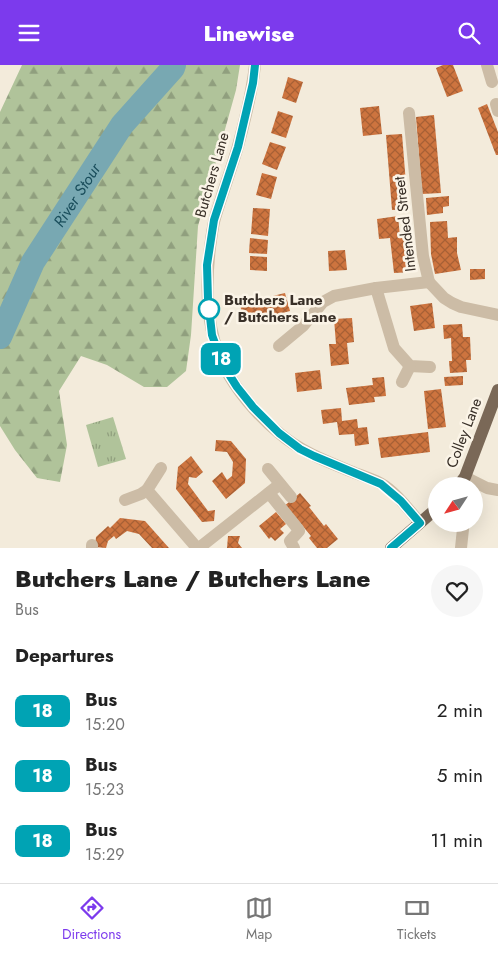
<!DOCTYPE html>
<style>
:root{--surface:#fff;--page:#f6f6f6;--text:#222;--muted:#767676;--line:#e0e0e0;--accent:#7c3aed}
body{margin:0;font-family:Jost,sans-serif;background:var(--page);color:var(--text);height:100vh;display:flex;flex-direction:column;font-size:19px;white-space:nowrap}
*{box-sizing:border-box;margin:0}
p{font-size:16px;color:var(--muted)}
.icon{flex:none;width:28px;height:28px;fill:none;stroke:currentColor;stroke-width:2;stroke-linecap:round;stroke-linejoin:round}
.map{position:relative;height:483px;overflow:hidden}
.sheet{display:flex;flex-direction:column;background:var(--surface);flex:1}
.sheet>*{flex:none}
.badge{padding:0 10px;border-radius:8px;font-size:18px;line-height:32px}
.needle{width:32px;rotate:234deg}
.tools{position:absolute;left:428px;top:412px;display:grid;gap:10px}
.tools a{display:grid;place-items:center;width:55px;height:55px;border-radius:50%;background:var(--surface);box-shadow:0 5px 20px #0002;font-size:25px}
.map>.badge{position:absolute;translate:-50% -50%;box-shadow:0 0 0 2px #fff}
h2{padding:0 15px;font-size:19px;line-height:45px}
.round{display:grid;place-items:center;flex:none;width:52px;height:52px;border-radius:26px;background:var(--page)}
.overview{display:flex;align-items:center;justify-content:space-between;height:85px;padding:0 15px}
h1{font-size:24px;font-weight:800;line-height:38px}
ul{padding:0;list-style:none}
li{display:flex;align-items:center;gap:15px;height:65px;padding:0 15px}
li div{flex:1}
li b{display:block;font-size:19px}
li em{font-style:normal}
li .badge{min-width:55px;font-weight:700;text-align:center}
header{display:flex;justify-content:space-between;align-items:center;height:65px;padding:0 15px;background:var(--accent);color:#fff;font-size:22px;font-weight:800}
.menu{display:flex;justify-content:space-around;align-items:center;height:70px;border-top:1px solid var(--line);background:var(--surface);font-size:14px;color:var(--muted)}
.menu a{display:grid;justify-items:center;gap:2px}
.menu .on{color:var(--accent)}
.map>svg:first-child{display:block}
.forest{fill:url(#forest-firs)}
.park{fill:url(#park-tufts)}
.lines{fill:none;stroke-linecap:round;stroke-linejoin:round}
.river{stroke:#78a8b2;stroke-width:24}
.building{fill:url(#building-cross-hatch)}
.minor{stroke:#ccbca6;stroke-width:12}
.major{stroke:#7a6857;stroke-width:12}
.line-casing{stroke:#fff;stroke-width:11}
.line{stroke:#00a3b4;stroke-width:8}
.stop-dot{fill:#fff;stroke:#00a3b4;stroke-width:2.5}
.labels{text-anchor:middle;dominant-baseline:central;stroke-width:5;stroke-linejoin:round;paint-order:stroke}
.street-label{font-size:15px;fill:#382f27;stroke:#fbf4e7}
.stop-label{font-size:15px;font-weight:bold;fill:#382f27;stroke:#fbf4e7;text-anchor:start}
.water-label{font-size:16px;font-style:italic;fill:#1a4e5c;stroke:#fbf4e7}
</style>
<header><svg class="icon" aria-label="menu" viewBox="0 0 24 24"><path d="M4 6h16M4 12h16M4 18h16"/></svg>Linewise<svg class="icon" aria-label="search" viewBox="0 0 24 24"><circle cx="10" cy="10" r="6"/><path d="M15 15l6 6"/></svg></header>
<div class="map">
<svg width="498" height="483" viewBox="0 0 498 483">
<defs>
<pattern id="forest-firs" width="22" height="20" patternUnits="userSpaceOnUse" patternTransform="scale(1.25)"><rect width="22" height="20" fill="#b0c39a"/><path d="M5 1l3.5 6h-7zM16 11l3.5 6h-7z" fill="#909f7e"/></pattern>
<pattern id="park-tufts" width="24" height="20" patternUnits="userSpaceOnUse" patternTransform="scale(1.25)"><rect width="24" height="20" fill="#b0c39a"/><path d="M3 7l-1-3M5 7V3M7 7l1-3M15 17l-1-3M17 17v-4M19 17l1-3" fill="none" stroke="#909f7e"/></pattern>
<pattern id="building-cross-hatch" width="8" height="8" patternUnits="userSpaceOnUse" patternTransform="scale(1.25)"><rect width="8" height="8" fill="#cd743f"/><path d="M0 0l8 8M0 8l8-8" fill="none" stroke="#a76035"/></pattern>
</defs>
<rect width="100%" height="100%" fill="#f3ebdb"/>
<polygon class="forest" points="22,0 240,0 236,25 198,161 191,270 186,306 167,322 144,322 107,300 81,291 59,326 67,380 60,417 37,413 15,385 0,361 0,47"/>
<polygon class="park" points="113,352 126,394 98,402 86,360"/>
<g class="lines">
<path class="river" id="s1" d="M 0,272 L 33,197 L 122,60 L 173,3 L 174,0"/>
</g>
<g class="building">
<polygon points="443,0 453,0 463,26 447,32 436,3"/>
<polygon points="288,12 303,17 296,38 282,33"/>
<polygon points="487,39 498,67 498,90 496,90 478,43"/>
<polygon points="379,41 382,69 363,71 360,43"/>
<polygon points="278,46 293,51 286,73 271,68"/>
<polygon points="434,50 441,128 422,129 416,52"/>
<polygon points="402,69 408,144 392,145 386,70"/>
<polygon points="270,77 286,82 277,105 262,99"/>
<polygon points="262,108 277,112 271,134 256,130"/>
<polygon points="449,131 449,141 443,142 443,148 427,150 426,133"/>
<polygon points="253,143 270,144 268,171 251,169"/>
<polygon points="398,151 400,172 409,171 413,207 394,208 390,173 379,174 377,154"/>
<polygon points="447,156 448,173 457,172 457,188 461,205 435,209 431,189 430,157"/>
<polygon points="250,173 268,175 267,189 249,188"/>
<polygon points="345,185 347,205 329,206 328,186"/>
<polygon points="250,191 267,192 267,206 250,205"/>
<polygon points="470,204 485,204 485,214 470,215"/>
<polygon points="285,228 290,246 244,258 240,239"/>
<polygon points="432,238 435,263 414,266 410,241"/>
<polygon points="352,253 354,277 347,278 349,299 331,301 329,279 336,279 334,254"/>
<polygon points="462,259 463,272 470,272 471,295 466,295 467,307 450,308 449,296 452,296 451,273 444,274 443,260"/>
<polygon points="320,305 322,324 297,327 295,308"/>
<polygon points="463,311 463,320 445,321 444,312"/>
<polygon points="384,312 386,331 374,332 375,337 349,340 346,323 373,320 372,313"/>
<polygon points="441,324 446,362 428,364 424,326"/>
<polygon points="341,343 342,356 357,354 358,363 367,362 369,379 355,381 354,369 339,370 337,357 323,359 321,345"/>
<polygon points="428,367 430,387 381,393 378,373"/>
<polygon points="216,375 231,376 246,394 245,418 226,434 212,416 222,407 227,415 232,411 233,397 227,387 215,386"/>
<polygon points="191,391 203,407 196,413 189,412 188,419 208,446 215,445 214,456 202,457 176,424 178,402"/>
<polygon points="300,428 311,441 309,442 324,461 326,459 338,474 327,483 317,483 309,473 311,471 296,453 283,442"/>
<polygon points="276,447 286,459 280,464 284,468 275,476 271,472 269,474 259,461"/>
<polygon points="120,453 145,456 169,483 152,483 139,469 127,466 116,474 114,471 108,476 106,483 95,482 96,472 108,461 110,463"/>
<polygon points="228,471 240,471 238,478 242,483 227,483"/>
</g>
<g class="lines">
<g class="minor">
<path d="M 255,0 C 252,27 245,55 238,81 C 231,105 222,129 215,153 C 213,160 212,168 211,175 C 205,217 205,263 224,301 C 236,325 258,351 279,368 C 301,387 328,397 355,408 C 363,411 372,414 380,418 C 395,426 409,445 420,458"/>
<polyline points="487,0 492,17"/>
<polyline points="496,39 498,46"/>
<polyline points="409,48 423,191 429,217 444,233 452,238 461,242 498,250"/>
<polyline points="376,223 394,283 410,301 430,302"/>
<polyline points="279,281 303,261 323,237 334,231 376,223 429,217"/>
<polyline points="402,317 410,301"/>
<polyline points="161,403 147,425 197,483"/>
<polyline points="268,404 291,432"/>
<polyline points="465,412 487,423 498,425"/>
<polyline points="269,428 298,464 299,466 290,476 294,483"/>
<polyline points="125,435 141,429 147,425"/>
<polyline points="92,483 92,480"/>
<polyline points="199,483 280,419"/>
<polyline points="461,483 463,464 462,459"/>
</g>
<g class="major">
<polyline points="458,421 465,412 498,325"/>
<polyline points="391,483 436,444"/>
</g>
</g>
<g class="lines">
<defs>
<polyline id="line" points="255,0 253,18 238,82 214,155 207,200 208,234 212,270 220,292 230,311 237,322 253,342 279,368 300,384 314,391 381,419 401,436 420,458 391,483"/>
</defs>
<use href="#line" class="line-casing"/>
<use href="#line" class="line"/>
</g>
<circle class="stop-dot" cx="209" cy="244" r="10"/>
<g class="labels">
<g class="street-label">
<text transform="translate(212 110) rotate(-74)">Butchers Lane</text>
<text transform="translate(405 159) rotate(-97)">Intended Street</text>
<text transform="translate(464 368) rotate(-69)">Colley Lane</text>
</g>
<g class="stop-label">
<text x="224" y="235">Butchers Lane<tspan x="224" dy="17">/ Butchers Lane</tspan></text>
</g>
<g class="water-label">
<text stroke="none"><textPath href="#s1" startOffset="162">River Stour</textPath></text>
</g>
</g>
</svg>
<div class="tools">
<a><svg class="needle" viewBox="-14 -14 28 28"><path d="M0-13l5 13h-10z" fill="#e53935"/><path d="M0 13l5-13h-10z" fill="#767676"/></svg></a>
</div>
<b class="badge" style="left:221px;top:294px;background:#00a3b4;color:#fff">18</b>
</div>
<section class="sheet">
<div class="overview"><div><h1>Butchers Lane / Butchers Lane</h1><p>Bus</p></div><a class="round"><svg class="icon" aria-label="heart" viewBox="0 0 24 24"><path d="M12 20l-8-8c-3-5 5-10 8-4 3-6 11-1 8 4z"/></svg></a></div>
<h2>Departures</h2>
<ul>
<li><span class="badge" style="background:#00a3b4;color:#fff">18</span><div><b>Bus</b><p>15:20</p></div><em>2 min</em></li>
<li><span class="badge" style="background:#00a3b4;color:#fff">18</span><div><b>Bus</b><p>15:23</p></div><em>5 min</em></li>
<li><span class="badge" style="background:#00a3b4;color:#fff">18</span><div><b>Bus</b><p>15:29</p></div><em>11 min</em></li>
</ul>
</section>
<nav class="menu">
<a class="on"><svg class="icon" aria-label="directions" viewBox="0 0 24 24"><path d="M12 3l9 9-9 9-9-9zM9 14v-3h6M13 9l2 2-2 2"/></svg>Directions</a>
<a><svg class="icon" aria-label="map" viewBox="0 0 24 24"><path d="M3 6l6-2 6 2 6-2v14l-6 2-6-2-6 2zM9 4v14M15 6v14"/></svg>Map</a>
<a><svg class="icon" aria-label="tickets" viewBox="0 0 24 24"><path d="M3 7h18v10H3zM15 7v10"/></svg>Tickets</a>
</nav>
